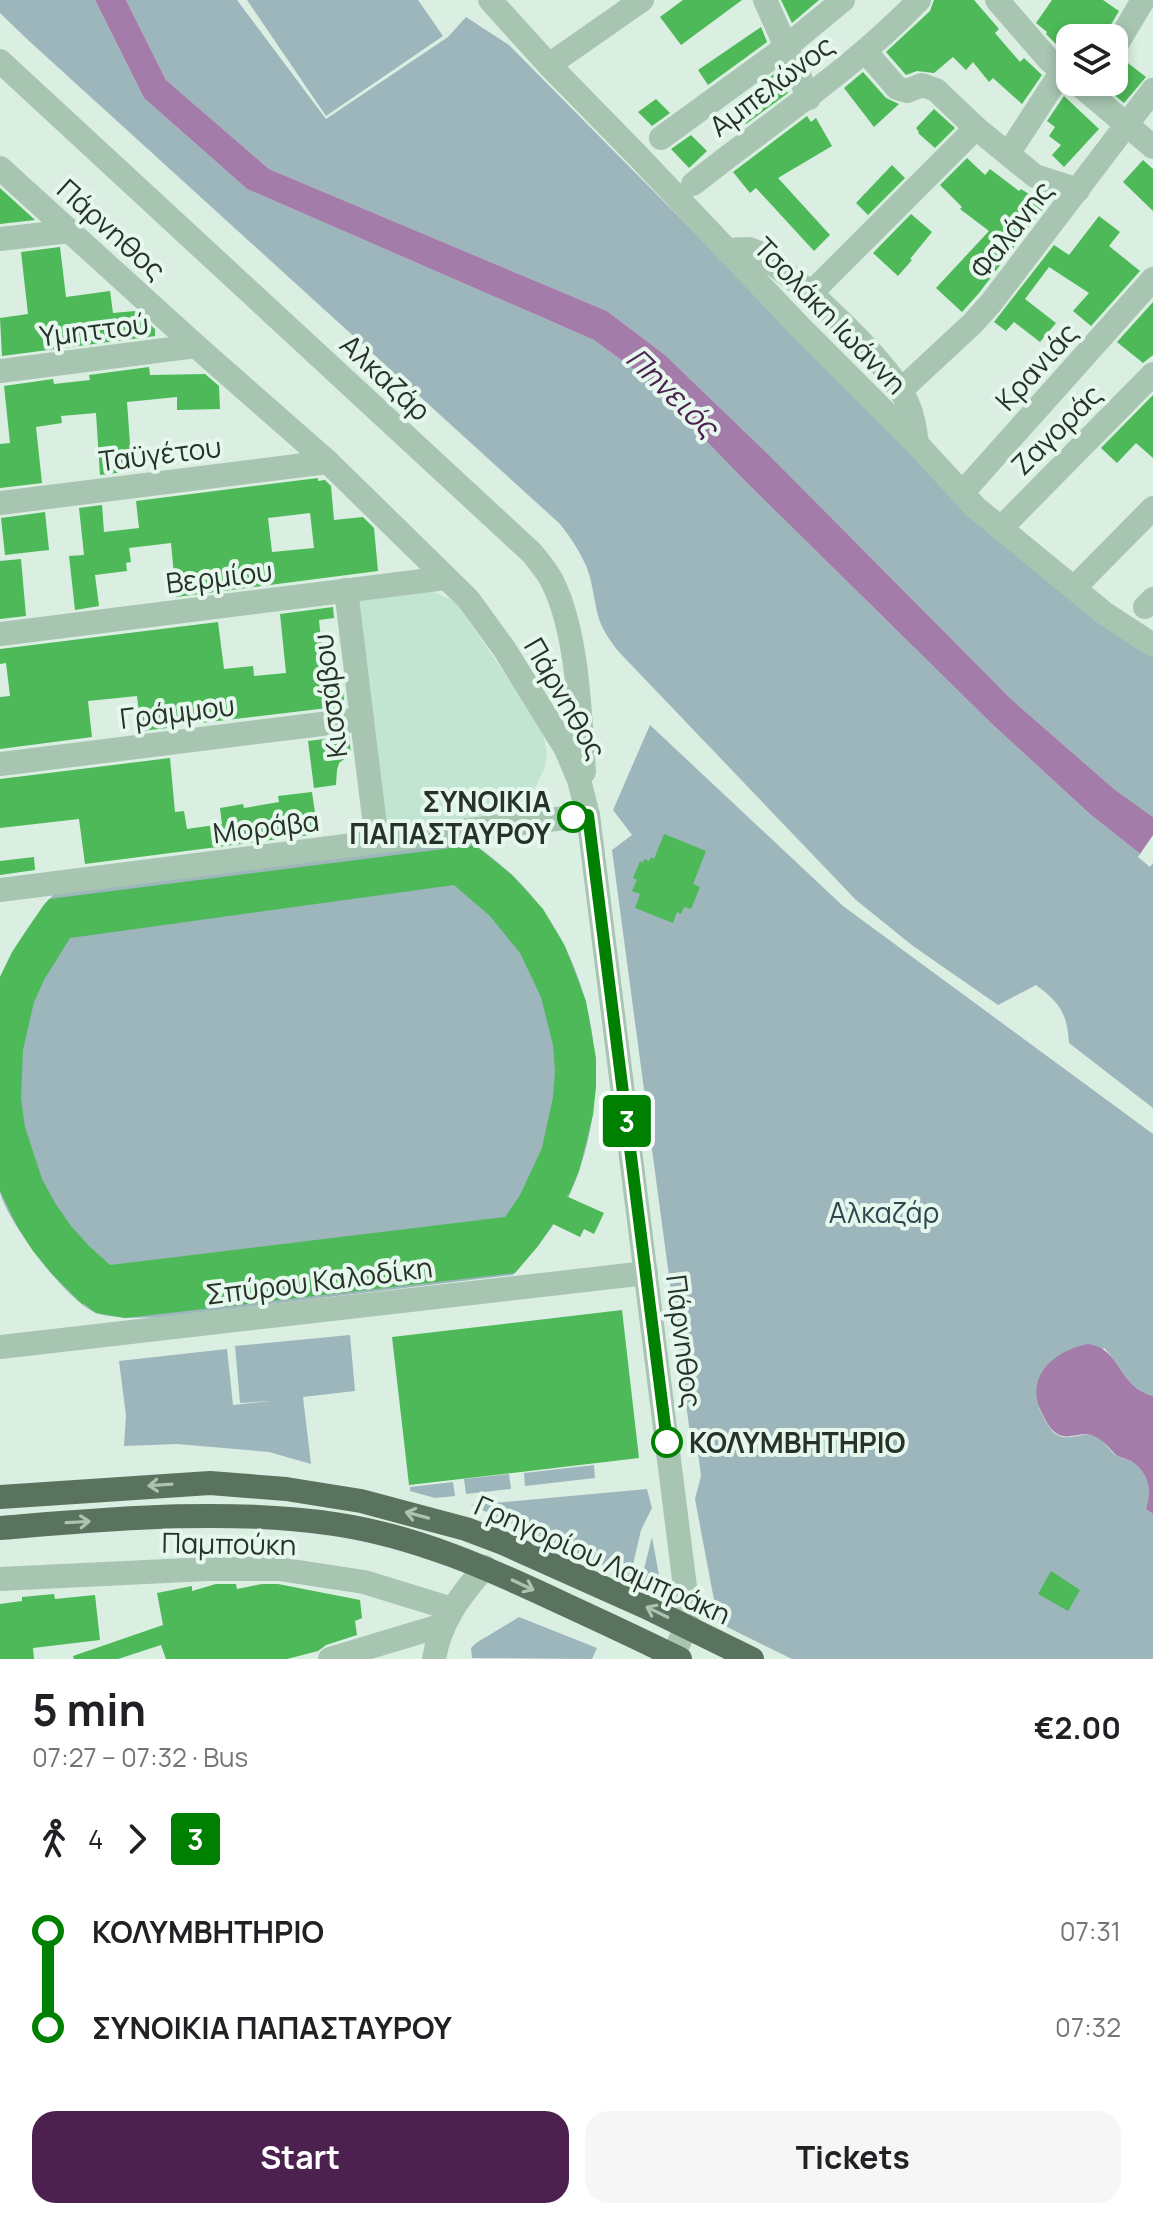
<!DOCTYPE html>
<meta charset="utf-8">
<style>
:root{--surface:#fff;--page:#f6f6f6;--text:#202124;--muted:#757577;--accent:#4c2150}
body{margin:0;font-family:Manrope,sans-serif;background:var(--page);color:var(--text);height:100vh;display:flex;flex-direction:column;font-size:30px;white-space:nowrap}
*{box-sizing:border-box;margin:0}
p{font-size:26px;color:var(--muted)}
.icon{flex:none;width:44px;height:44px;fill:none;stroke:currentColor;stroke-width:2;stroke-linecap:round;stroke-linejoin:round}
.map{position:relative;height:1659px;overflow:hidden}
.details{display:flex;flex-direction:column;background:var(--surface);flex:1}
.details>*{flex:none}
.badge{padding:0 16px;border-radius:6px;font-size:28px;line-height:52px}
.fabs{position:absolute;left:1056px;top:24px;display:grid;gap:16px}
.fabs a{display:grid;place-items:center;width:72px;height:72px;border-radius:16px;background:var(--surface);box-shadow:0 4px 12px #0003;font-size:40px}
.map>.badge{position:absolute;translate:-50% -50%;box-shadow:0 0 0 4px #fff}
.legs{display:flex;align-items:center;gap:12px;height:88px;padding:0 32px;font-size:26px}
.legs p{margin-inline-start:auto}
.overview{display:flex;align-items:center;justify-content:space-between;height:136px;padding:0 32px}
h1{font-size:44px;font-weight:700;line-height:60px}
.action{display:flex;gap:16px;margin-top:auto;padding:16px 32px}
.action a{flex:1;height:92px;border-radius:24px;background:var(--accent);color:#fff;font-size:32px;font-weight:700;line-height:92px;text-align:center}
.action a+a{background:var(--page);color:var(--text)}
ul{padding:0 32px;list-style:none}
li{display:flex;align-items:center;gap:28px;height:96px;font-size:30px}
li i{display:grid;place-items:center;width:12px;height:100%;margin:0 10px;background:currentColor}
li i::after{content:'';width:20px;height:20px;margin:-10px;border:6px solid;border-radius:50%;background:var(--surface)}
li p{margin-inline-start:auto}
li:first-child i{background:linear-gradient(#0000 50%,currentColor 0)}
li:last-child i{background:linear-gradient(currentColor 50%,#0000 0)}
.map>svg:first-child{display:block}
.green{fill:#9cb6bc}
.plaza{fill:#c2e5d1}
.water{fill:#a47ca9}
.pier{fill:#daeee2}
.building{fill:#4db958;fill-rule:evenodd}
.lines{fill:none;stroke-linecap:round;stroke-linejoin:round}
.minor{stroke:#a7c5b1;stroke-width:24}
.major{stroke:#59735e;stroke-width:24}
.oneway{stroke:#aec2b4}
.line-1-casing{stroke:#fff;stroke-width:18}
.line-1{stroke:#008000;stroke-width:12}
.stop-1-dot{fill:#fff;stroke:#008000;stroke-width:4}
.labels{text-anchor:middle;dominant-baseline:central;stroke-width:8;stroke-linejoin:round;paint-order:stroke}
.street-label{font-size:28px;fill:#273329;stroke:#e6f7ed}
.stop-label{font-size:28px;font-weight:bold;fill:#273329;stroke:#e6f7ed;text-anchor:end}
.park-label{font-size:28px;fill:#2d474e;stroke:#e6f7ed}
.water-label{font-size:30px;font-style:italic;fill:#4c2150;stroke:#e6f7ed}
</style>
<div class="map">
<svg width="1153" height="1659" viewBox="0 0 1153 1659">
<rect width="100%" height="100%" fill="#daeee2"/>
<g class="green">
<path d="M 0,0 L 95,0 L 144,98 L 247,189 L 594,340 L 643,376 L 746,482 L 992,724 L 1091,815 L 1153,864 L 1153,1108 L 1069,1043 C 1067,1013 1060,1003 1036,985 L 998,1005 L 913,946 L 856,900 L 619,652 C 611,642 603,631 599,619 C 594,602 593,584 587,568 C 580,552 571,538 560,524 L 28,40 L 0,13 Z"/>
<polygon points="126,0 237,0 326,119 448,37 466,17 509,45 946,487 1153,648 1153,817 1114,789 1012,700 771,457 665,355 607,311 269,169 166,80"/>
<polygon points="247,0 418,0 443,36 326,116"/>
<path d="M 650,725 L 843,906 L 1153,1134 L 1153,1396 C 1127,1389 1122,1366 1104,1348 L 1039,1408 C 1044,1417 1050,1435 1063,1437 C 1073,1439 1083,1432 1094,1436 C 1106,1440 1108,1451 1117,1456 C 1120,1459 1125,1458 1129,1460 C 1149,1469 1152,1491 1146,1509 L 1153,1514 L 1153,1659 L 792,1659 L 717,1622 L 724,1606 L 714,1600 L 695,1499 L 701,1476 L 697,1445 L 691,1441 L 612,850 L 632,835 L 613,810 Z"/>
<path d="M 462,836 C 487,853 511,871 531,895 C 607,986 616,1121 555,1222 C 543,1241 528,1258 513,1275 L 161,1317 C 140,1318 119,1319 99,1314 C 70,1306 7,1222 0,1192 C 0,1175 0,1149 0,1131 C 0,1080 0,1028 0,977 C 16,943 36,913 62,885 Z"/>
<polygon points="350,1335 355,1391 303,1397 311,1464 269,1452 177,1444 124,1446 126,1416 119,1361 227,1349 233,1405 270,1401 240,1403 235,1346"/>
<polygon points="594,1465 595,1478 525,1486 524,1473"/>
<polygon points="509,1474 511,1489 466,1494 464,1479"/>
<polygon points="453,1482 455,1496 435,1498 410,1491 410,1487"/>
<polygon points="647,1489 652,1508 641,1530 630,1578 471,1505"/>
<polygon points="652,1537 661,1586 659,1592 640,1585"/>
<polygon points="519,1617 597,1648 592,1659 472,1658 471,1648 476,1643"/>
</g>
<polygon class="plaza" points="430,591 450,599 458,606 542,727 547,753 545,767 534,790 516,808 505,813 493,817 383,830 356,597"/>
<g class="water">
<polygon points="95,0 126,0 166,80 269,169 607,311 665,355 771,457 1012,700 1114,789 1153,817 1153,864 1091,815 992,724 746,482 643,376 594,340 247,189 144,98"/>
<path d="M 1088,1344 C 1121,1348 1118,1387 1153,1396 L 1153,1514 L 1146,1509 C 1152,1491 1149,1472 1131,1461 C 1126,1458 1118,1458 1115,1454 C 1107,1446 1103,1439 1091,1435 C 1079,1432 1067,1441 1056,1433 C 1049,1428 1046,1421 1042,1413 C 1024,1376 1054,1351 1088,1344 Z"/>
</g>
<polygon class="pier" points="1153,835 1153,863 1150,867 1138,857"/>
<g class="building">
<polygon points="683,0 742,0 681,45 660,17"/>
<polygon points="781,0 819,0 792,23"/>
<polygon points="934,0 974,0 999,29 995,33 1020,62 1024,58 1042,75 1022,104 993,78 989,82 973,62 966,70 953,57 934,73 917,71 906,75 886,52 930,11"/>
<polygon points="1052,0 1103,0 1119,11 1103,38 1070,38 1070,58 1046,34 1047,32 1036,23"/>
<polygon points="761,27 767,42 708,85 698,70"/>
<polygon points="1124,60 1146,77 1124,103 1099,82 1114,82 1114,70"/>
<polygon points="863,72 886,98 899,104 874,127 844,88"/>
<polygon points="774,74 788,93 746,124 731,105"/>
<polygon points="1064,96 1099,129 1064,167 1052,155 1061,145 1049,136 1055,127 1047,121"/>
<polygon points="656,99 670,113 652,126 638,112"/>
<polygon points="934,109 955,128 935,148 918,133 919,132 916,128"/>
<polygon points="807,116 811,122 816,118 832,146 778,178 830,235 814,251 756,188 750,193 733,172"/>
<polygon points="691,135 707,151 689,168 671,149"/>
<polygon points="967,158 985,175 990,169 1019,191 1021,189 1046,205 979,293 962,312 936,288 989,231 960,209 962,207 940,185"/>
<polygon points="1143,160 1153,169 1153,211 1123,182"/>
<polygon points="892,165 905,178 868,215 856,203"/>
<polygon points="0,188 35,220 0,224"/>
<polygon points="911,214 932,232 910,259 912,260 898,276 873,253"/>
<polygon points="1099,216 1120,232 1109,246 1140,271 1091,326 1073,311 1089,293 1049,267 1025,299 1056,323 1040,342 1014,322 1006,331 994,322 1054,245 1069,255"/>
<polygon points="60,247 66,297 110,291 113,313 135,311 155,329 155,336 2,356 0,318 28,314 21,252"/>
<polygon points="1153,302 1153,355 1143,363 1117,342"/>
<polygon points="149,367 150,375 205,374 219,386 220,409 177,410 177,397 127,402 132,471 100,475 96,413 61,416 62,423 36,427 42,483 0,488 0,444 10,443 4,386 53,379 54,384 90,380 89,375"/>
<polygon points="1153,395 1153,458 1136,443 1117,463 1101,448"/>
<path d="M 318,478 L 318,481 L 325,480 L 331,486 L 334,520 L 363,517 L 374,528 L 378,571 L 176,597 L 171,543 L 129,548 L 131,562 L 126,563 L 127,571 L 95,575 L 99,606 L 75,610 L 69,556 L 84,555 L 79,508 L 102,505 L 104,532 L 139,528 L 136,501 ZM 310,513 L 314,548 L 272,552 L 268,518 Z"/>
<polygon points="45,512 49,550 5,555 1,518"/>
<polygon points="21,559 26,616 0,619 0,561"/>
<polygon points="333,607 334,618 319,620 324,670 336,669 341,673 344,700 336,707 167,727 167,728 141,731 137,696 88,701 92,737 0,749 0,697 10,696 6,663 0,664 0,649 218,622 224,669 253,666 254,676 286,673 280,614"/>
<polygon points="349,736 351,754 339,763 337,770 336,785 314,788 308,741"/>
<polygon points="170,758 175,812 184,811 187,829 222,824 220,808 243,804 244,808 279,802 278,796 312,792 318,834 85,864 79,819 0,828 0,779"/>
<polygon points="664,834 706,851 693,884 700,887 691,909 684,907 681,914 677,912 673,923 635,908 640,894 632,891 637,880 633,878 640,861 643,863 644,859 649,861 651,857 654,859"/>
<path d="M 475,845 L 512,875 L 543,909 L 565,946 L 586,1001 L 596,1058 L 596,1087 L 593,1115 L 579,1171 L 569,1195 L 566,1196 L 604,1213 L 594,1234 L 584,1229 L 580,1237 L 553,1224 L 538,1246 L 515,1273 L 125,1318 L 96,1313 L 83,1303 L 83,1305 L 52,1274 L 33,1251 L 17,1226 L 0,1191 L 0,977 L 12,952 L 43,906 L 49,899 ZM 454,885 L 490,916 L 520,953 L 541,997 L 553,1045 L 555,1071 L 553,1097 L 542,1148 L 520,1195 L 505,1217 L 110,1265 L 89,1246 L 71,1226 L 55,1203 L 42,1179 L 25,1127 L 21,1099 L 23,1050 L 34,1002 L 44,980 L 70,938 Z"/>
<polygon points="34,857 35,870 0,875 0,861"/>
<polygon points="622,1310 639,1458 409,1485 392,1337"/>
<polygon points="1051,1571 1080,1590 1068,1611 1038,1594"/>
<polygon points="216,1584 236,1584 237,1589 262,1584 278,1584 360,1600 362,1618 355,1621 357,1635 326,1645 318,1651 287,1659 166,1659 161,1645 118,1659 74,1659 73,1656 163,1625 157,1593 192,1586 192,1591"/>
<polygon points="54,1594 55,1599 95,1595 100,1640 33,1648 34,1659 0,1659 0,1604 22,1601 22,1597"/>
</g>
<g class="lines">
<g class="minor">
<polyline points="490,0 549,65 638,156 799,326 917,444 975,507 1104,613 1153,645"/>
<polyline points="765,0 809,98"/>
<polyline points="997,0 1049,60 1070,78"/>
<polyline points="1114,49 1143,0"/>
<polyline points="865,51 897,88 907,91 922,85 936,90 976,128 1035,176 1078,190"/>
<path d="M 0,61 L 532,553 C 539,562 548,572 553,583 C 578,634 580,716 584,772"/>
<polyline points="549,65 642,0"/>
<polyline points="1076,82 1153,147"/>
<polyline points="661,138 786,47 843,0"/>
<polyline points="1008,154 1062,71"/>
<polyline points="0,168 196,346 328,462 468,599 505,650 566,749 579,780 588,815 688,1611 686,1627 673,1656"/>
<path d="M 693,184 C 769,123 851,71 919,0"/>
<polyline points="0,239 70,231"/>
<polyline points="726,250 749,249 759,253 811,293 976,128"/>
<path d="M 811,293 C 841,322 889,365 907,402 C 913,415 915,429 917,444"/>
<polyline points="0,371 196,346"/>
<polyline points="901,390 972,324 991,303 1153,90"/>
<polyline points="963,492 1153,279"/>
<polyline points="0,503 328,462"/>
<polyline points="1002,527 1153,374"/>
<polyline points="1074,588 1153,508"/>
<polyline points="346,590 377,842"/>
<polyline points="1145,607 1153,599"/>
<polyline points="0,634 446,578"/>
<polyline points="0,764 362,719"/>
<polyline points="0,890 588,815"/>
<polyline points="0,1347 646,1273"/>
<polyline points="0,1579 208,1569 279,1569 364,1582 452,1609"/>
<polyline points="330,1659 443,1625"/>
<path d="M 434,1659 C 440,1621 461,1595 485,1567"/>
</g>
<g class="major">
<polyline points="0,1497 210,1483 286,1489 361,1501 466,1529 503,1543 646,1607 752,1659"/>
<path d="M 0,1528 C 110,1519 225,1508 335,1524 C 416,1536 490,1569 564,1604 C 603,1622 642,1640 680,1659"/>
</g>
</g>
<defs><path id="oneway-shaft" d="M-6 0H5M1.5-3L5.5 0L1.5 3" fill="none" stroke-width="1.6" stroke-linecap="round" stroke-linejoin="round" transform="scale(2)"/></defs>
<g class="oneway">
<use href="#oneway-shaft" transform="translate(160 1485) rotate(176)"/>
<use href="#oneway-shaft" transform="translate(417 1515) rotate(-165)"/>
<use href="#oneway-shaft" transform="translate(78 1522) rotate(-3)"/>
<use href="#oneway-shaft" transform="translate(523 1585) rotate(25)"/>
<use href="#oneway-shaft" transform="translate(657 1612) rotate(-154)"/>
</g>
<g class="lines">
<defs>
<polyline id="line-1" points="573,817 588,815 667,1442"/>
</defs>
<use href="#line-1" class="line-1-casing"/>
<use href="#line-1" class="line-1"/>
</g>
<g class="stop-1-dot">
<circle cx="573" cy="817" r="14"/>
<circle cx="667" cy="1442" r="14"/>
</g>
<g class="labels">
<g class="street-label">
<text transform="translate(771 85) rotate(-37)">Αμπελώνος</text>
<text transform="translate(112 229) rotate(42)">Πάρνηθος</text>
<text transform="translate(1011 229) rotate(-52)">Φαλάνης</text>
<text transform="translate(831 315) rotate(46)">Τσολάκη Ιωάννη</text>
<text transform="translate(94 329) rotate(-7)">Υμηττού</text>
<text transform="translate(1036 366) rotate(-48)">Κρανιάς</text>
<text transform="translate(386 377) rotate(43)">Αλκαζάρ</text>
<text transform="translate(1056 429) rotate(-45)">Ζαγοράς</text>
<text transform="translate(160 453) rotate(-7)">Ταϋγέτου</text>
<text transform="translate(219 576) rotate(-7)">Βερμίου</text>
<text transform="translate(329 696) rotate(-97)">Κισσάβου</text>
<text transform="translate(566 698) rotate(60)">Πάρνηθος</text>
<text transform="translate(177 711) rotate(-7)">Γράμμου</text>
<text transform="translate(266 826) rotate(-7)">Μοράβα</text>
<text transform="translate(319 1280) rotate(-7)">Σπύρου Καλοδίκη</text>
<text transform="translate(685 1341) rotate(83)">Πάρνηθος</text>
<text transform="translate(229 1543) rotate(1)">Παμπούκη</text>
<text transform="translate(603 1559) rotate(24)">Γρηγορίου Λαμπράκη</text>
</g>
<g class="stop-label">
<text x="551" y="801">ΣΥΝΟΙΚΙΑ<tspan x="551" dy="32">ΠΑΠΑΣΤΑΥΡΟΥ</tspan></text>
<text x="689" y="1442" text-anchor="start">ΚΟΛΥΜΒΗΤΗΡΙΟ</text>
</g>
<g class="park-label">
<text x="884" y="1212">Αλκαζάρ</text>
</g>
<g class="water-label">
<text transform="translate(673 392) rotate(44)">Πηνειός</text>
</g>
</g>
</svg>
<div class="fabs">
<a><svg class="icon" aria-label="layers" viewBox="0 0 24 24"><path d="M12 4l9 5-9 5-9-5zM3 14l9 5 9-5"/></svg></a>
</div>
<b class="badge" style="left:627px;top:1121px;background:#008000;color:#fff">3</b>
</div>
<section class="details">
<div class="overview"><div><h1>5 min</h1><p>07:27 – 07:32 · Bus</p></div><b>€2.00</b></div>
<div class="legs"><svg class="icon" aria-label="walk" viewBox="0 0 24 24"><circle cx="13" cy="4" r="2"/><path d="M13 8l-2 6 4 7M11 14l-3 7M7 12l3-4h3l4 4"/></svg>4<svg class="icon" aria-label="forward" viewBox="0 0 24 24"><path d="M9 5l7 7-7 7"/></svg><b class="badge" style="background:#008000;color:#fff">3</b></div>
<ul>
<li><i style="color:#008000"></i><b>ΚΟΛΥΜΒΗΤΗΡΙΟ</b><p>07:31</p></li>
<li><i style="color:#008000"></i><b>ΣΥΝΟΙΚΙΑ ΠΑΠΑΣΤΑΥΡΟΥ</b><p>07:32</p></li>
</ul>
<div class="action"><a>Start</a><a>Tickets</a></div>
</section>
